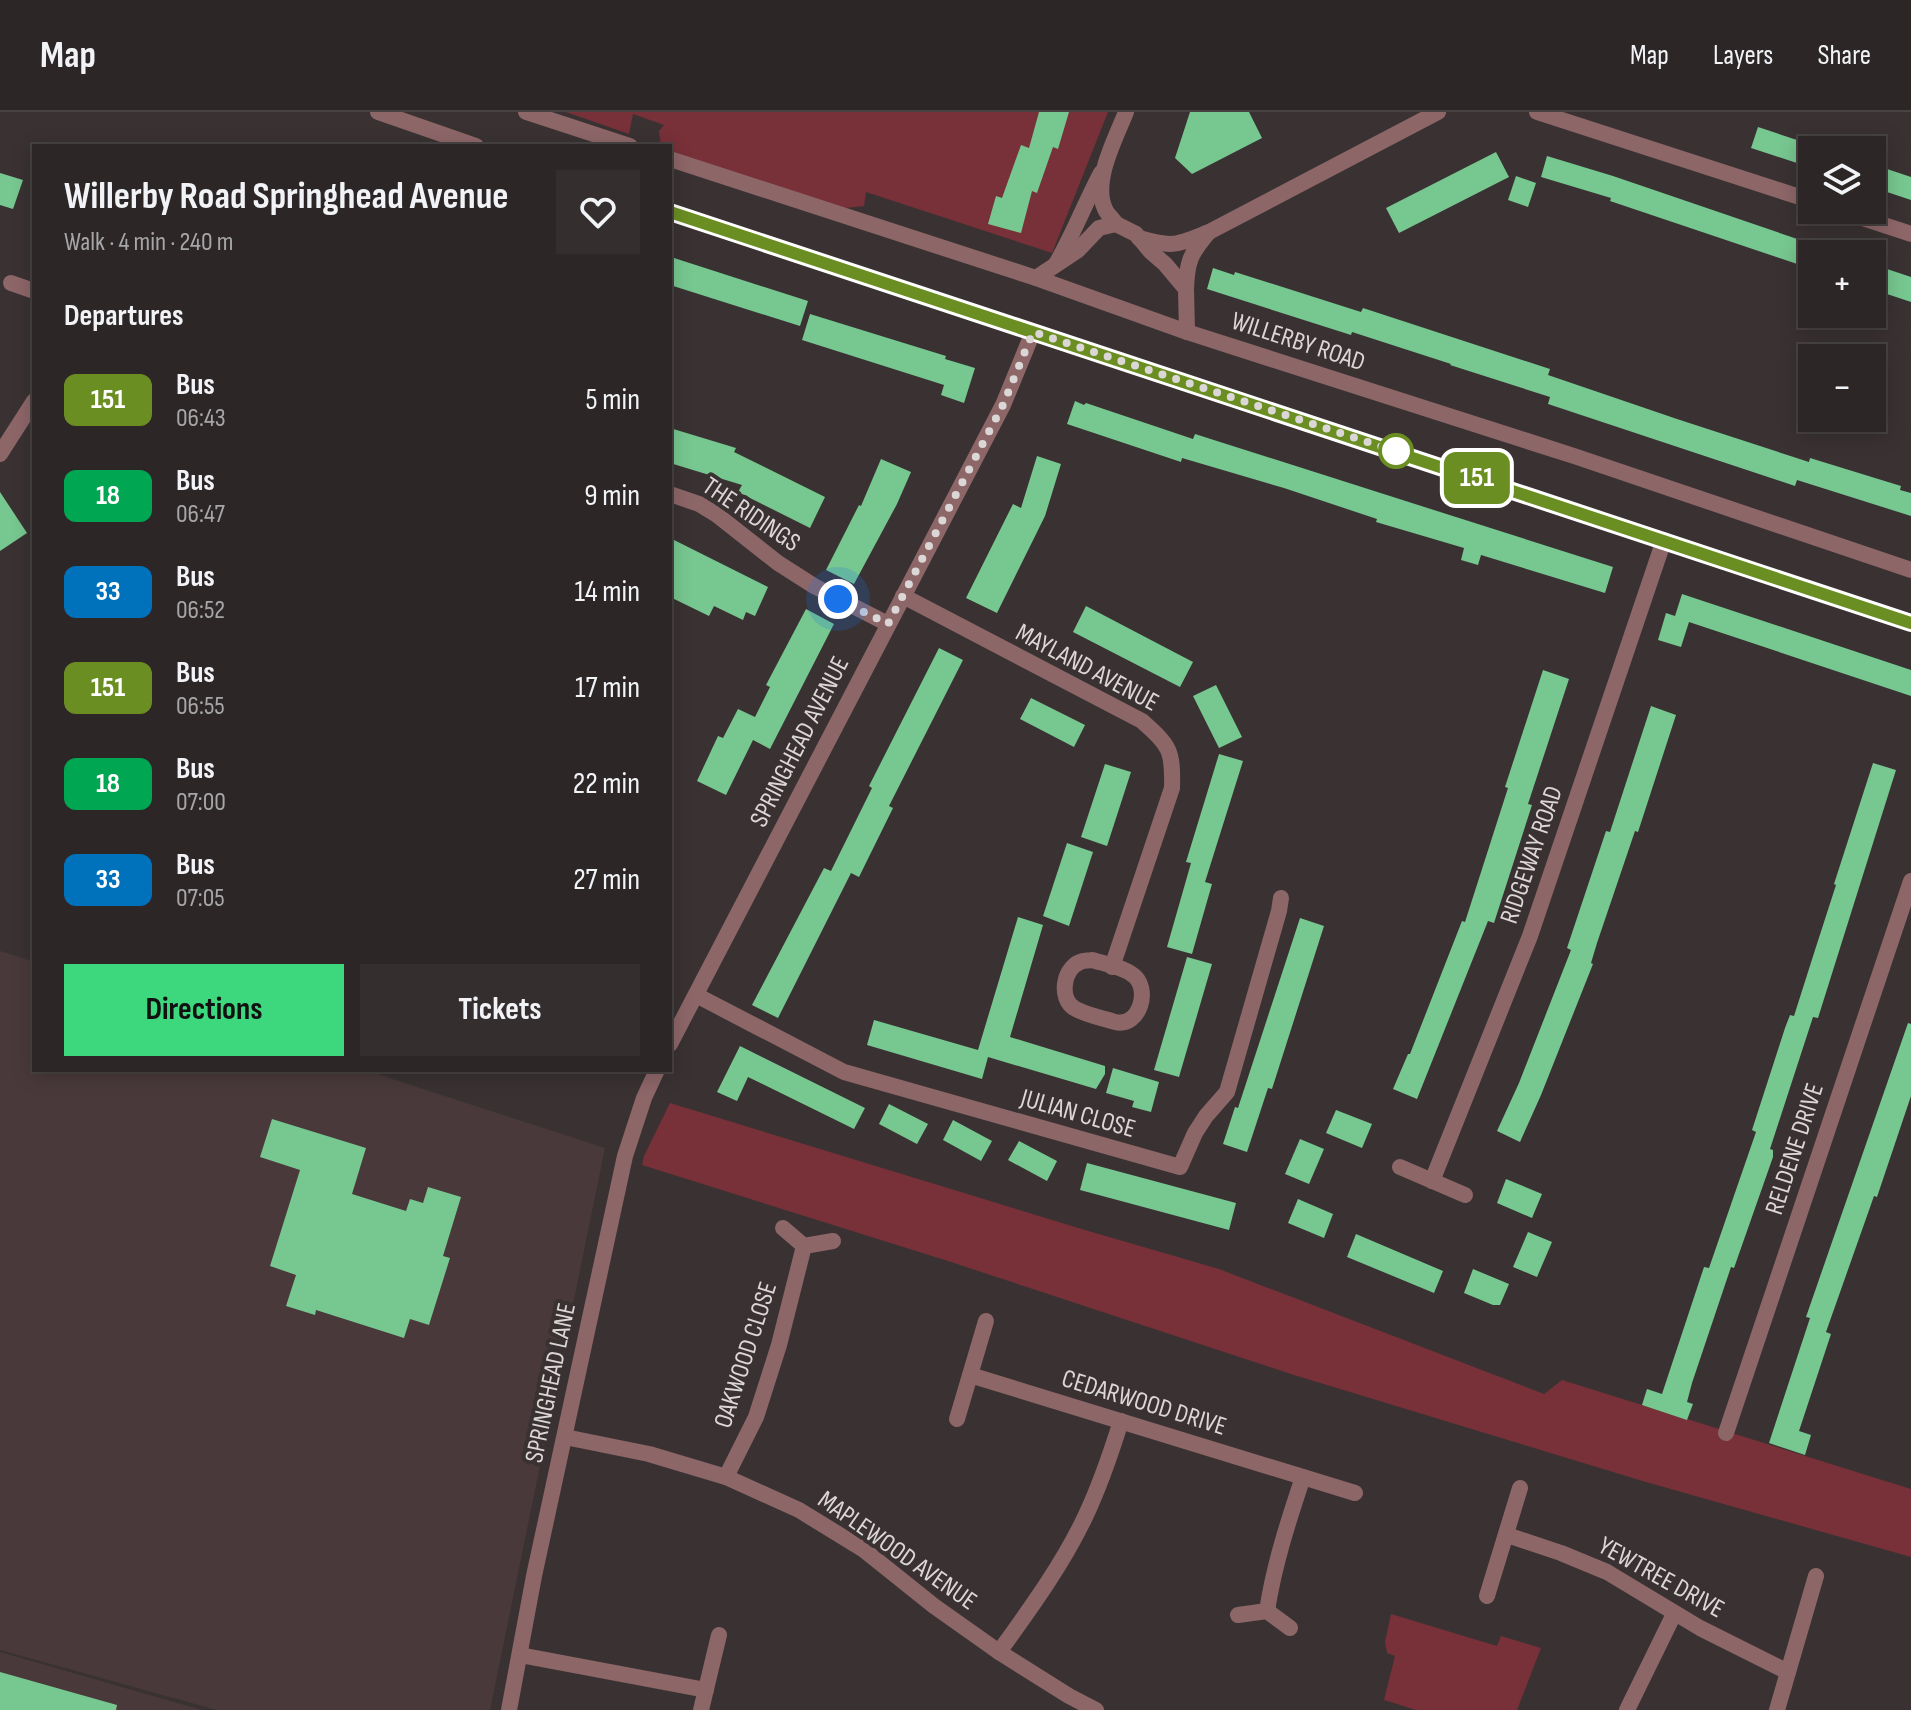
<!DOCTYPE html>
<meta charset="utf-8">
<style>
:root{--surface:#2c2626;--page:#342e2e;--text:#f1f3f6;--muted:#a6a5a7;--line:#484343;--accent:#3dd77d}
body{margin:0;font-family:"Sofia Sans Condensed",sans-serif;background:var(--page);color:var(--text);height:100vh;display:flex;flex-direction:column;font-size:30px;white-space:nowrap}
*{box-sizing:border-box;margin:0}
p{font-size:26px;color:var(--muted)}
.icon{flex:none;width:44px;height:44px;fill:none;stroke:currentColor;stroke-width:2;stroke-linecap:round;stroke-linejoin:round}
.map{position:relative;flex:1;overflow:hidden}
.details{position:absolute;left:32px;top:32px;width:640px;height:928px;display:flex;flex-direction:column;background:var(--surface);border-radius:0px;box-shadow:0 4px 20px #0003,0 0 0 2px var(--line)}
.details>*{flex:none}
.badge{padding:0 16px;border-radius:12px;font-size:28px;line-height:52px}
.tools{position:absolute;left:1798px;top:24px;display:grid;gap:16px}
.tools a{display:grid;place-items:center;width:88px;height:88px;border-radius:0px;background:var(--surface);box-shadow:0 4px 20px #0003,0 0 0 2px var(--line);font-size:40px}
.you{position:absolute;width:40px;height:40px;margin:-20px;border:6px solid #fff;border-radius:50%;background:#1a73e8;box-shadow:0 0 0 12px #1a73e833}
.map>.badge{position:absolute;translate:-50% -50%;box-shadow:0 0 0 4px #fff}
h2{padding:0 32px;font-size:30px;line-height:72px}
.round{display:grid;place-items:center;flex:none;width:84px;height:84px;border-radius:0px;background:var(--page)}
.head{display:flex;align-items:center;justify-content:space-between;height:136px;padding:0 32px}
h1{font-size:38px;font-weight:700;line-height:60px}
.cta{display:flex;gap:16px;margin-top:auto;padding:16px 32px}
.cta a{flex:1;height:92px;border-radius:0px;background:var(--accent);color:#111;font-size:32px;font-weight:700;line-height:92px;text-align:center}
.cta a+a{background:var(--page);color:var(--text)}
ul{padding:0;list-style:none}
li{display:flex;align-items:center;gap:24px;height:96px;padding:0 32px}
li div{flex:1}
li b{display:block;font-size:30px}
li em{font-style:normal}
li .badge{min-width:88px;font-weight:700;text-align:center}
header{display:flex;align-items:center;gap:48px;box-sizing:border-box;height:112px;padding:0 40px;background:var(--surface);border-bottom:2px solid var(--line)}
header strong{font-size:38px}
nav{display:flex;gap:44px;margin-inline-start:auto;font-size:28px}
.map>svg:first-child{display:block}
.built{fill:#49393a}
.green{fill:#783039}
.building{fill:#77c790}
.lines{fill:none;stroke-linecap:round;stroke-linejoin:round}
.minor{stroke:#8d6668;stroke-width:16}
.tertiary{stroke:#8d6668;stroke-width:16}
.line-casing{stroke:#fff;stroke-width:18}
.line{stroke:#6b8e23;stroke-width:12}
.walk{stroke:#dcd7d7;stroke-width:8;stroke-dasharray:0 14.4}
.stop-dot{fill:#fff;stroke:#6b8e23;stroke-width:4}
.labels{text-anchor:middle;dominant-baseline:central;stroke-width:8;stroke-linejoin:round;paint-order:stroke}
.street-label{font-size:26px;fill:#dcd7d7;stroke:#3a3232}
</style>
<header>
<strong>Map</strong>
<nav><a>Map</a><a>Layers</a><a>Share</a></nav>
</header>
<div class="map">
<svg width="1911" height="1598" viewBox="0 0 1911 1598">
<rect width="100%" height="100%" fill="#3a3232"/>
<g class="built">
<polygon points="0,839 34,850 34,958 365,958 605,1036 490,1598 217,1598 0,1538"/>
<polygon points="0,1540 202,1598 0,1598"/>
</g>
<g class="green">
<polygon points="566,0 1108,0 1052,141 866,80 864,94 836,97 670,39 670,34 661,34 659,19 664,13 633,2 629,22"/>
<polygon points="670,991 1085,1118 1219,1157 1544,1282 1562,1268 1911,1377 1911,1445 1646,1370 1294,1263 948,1149 642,1053 644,1044"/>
<polygon points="1391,1502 1497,1534 1501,1524 1541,1536 1517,1598 1416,1598 1384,1588 1395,1544 1387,1541 1385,1530"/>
</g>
<g class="building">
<polygon points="1039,0 1069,0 1058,37 1053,35 1037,81 1032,79 1021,121 988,112 996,84 1002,86 1021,33 1029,36"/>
<polygon points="1190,0 1249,0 1262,26 1192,62 1175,46"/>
<polygon points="1758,15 1812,33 1812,56 1751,36"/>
<polygon points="1496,40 1509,65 1399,121 1386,96"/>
<polygon points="1547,44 1613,64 1812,132 1812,157 1610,89 1611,86 1541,65"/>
<polygon points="1877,56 1884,56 1911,65 1911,88 1872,75"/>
<polygon points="0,61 23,68 13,97 0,93"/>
<polygon points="1516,64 1536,71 1528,95 1508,88"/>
<polygon points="674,146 808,189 800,214 670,173 670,158"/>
<polygon points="1872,152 1911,165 1911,190 1872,177"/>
<polygon points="1213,156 1234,163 1235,160 1361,200 1363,196 1550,257 1548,263 1677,307 1809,350 1810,346 1901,374 1900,378 1911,381 1911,404 1797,368 1795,374 1548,292 1550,285 1450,253 1451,252 1352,220 1351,223 1207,177"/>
<polygon points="810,202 946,244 945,247 975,256 964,291 941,283 944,273 802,228"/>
<polygon points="1075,289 1084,293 1086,291 1193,327 1195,322 1613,455 1605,481 1481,443 1478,453 1461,448 1464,436 1376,410 1377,407 1284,376 1182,346 1181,350 1067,312"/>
<polygon points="670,316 736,336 734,340 825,385 810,416 738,380 742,373 670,351"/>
<polygon points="1037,344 1061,352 1045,404 997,501 966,486 1013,392 1021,396"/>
<polygon points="881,347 911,360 897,392 854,472 826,458 859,393 861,394"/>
<polygon points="0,380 27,421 0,439"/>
<polygon points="670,426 768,475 755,504 746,500 743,508 714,494 709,504 670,485"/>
<polygon points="1682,482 1911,558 1911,584 1689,510 1681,535 1658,528 1666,501 1675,504"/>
<polygon points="1086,494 1193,550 1180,575 1073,520"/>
<polygon points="806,497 834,512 770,637 753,628 726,683 697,669 718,624 723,626 738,597 755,605 770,575 766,573"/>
<polygon points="939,536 963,548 889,694 893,696 859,765 851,761 778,906 752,893 824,756 831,759 872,676 869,674"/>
<polygon points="1543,558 1569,567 1528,692 1532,693 1494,811 1488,809 1417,987 1393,977 1408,942 1410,942 1462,809 1465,810 1508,676 1505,675"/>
<polygon points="1216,573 1242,625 1219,636 1193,584"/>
<polygon points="1031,586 1085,613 1074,635 1020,607"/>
<polygon points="1651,594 1676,603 1638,720 1635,719 1597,831 1591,851 1593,852 1541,983 1520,1030 1497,1019 1519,971 1571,838 1567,836 1606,719 1610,720"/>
<polygon points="1219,642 1243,649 1205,770 1212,772 1192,842 1167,835 1191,751 1186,750"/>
<polygon points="1873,651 1896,658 1818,906 1813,905 1770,1037 1773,1038 1773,1045 1734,1156 1731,1155 1692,1271 1687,1290 1693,1292 1687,1308 1642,1293 1647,1277 1662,1282 1704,1155 1709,1156 1756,1020 1752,1018 1785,916 1790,903 1794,904 1815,838 1836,773 1834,772"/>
<polygon points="1105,652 1131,660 1107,734 1081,725"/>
<polygon points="1067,731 1093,740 1069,814 1043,804"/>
<polygon points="1018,805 1043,813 1010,925 1105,954 1105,962 1096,977 988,945 982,967 867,933 874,908 978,938"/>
<polygon points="1300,806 1324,814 1272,977 1268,976 1247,1040 1223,1032 1235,995 1238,996"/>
<polygon points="1187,845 1212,852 1179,965 1154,958"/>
<polygon points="1908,911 1911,912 1911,984 1877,1085 1874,1084 1826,1220 1831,1222 1799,1319 1811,1323 1805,1343 1769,1331 1810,1206 1806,1205"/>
<polygon points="740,934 865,996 854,1017 748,965 737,989 717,980"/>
<polygon points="1113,956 1159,970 1151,1000 1132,995 1134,989 1106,981"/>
<polygon points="889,992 928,1012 917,1032 879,1012"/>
<polygon points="1336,998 1372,1012 1362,1036 1326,1021"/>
<polygon points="272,1007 366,1036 352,1082 406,1099 410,1087 423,1091 428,1075 461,1085 443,1144 450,1146 429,1213 410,1207 404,1226 316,1198 315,1203 286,1194 296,1163 270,1154 300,1058 260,1045"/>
<polygon points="953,1008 992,1029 981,1049 943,1028"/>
<polygon points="1300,1027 1324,1037 1309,1072 1285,1062"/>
<polygon points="1019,1029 1057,1049 1047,1069 1008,1048"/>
<polygon points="1087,1051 1236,1091 1229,1118 1080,1078"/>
<polygon points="1506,1067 1542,1082 1532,1106 1497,1091"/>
<polygon points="1298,1087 1333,1102 1324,1126 1288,1111"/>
<polygon points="1528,1120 1552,1130 1537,1165 1513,1155"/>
<polygon points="1356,1122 1443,1159 1434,1181 1347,1145"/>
<polygon points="1473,1157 1509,1172 1500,1193 1493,1193 1464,1181"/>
<polygon points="0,1560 117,1593 116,1598 0,1598"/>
</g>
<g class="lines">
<g class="minor">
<polyline points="1537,0 1812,89"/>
<polyline points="1838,98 1911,122"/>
<polyline points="1116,112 1136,122 1151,140 1165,152 1186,177 1187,220"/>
<path d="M 1116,112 C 1113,107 1107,102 1105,97 C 1092,69 1116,26 1126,0"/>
<path d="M 1139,126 C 1174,136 1176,133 1209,120 L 1438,0"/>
<path d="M 1056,152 C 1073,123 1085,91 1101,61"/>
<polyline points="1036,166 1078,138 1099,116 1116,112"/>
<polyline points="11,171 34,179"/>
<path d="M 1186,177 C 1187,150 1190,142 1208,121"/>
<polyline points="0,342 34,289"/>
<polyline points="670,382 699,392 717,403 778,451 814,474 888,512"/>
<path d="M 903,484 L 1142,609 C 1170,634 1173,638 1172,676 L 1112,855"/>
<path d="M 1092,848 C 1105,852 1123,855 1133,863 C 1151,876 1140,916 1115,910 C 1103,906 1085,903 1074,896 C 1059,886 1063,857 1080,850 C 1084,848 1088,849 1092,848 Z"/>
<polyline points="696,883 844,960 1180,1055 1195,1021 1206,1004 1227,980 1279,799 1281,786"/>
<polyline points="670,932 1003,293 1033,220"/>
<polyline points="1400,1055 1465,1083"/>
<polyline points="1432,1069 1530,824 1664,428"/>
<polyline points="783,1116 804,1134 833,1129"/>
<polyline points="970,1263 1355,1381"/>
<polyline points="957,1307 986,1209"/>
<polyline points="1726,1321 1911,769"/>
<polyline points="565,1325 649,1342 726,1365 799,1398 864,1438 934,1494 999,1540 1069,1584 1096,1598"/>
<polyline points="726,1365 756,1305 779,1233 804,1134"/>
<polyline points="1507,1423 1561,1441 1607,1460 1700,1516 1788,1560"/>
<polyline points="1487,1484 1520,1376"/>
<path d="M 1267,1499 C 1274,1453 1288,1410 1303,1365"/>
<polyline points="1238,1503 1267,1499 1290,1516"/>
<path d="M 999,1540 C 1030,1497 1063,1452 1086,1403 C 1100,1373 1111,1341 1121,1309"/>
<polyline points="520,1543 706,1578"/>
<polyline points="509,1598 534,1464 625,1044 644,986 657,958"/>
<polyline points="701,1598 719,1523"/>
<polyline points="1627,1598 1674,1502"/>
<polyline points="1777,1598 1816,1464"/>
</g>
<g class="tertiary">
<polyline points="378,0 476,34"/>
<polyline points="526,0 630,34"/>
<polyline points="670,47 1036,166 1187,220 1574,344 1911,458"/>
<polyline points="670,100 1911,511"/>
</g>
</g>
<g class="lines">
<defs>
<polyline id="line" points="670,100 1911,511"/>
</defs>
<use href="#line" class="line-casing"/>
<use href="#line" class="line"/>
<polyline class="walk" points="838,487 888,512 1003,293 1033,220 1407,343 1396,339"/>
</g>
<circle class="stop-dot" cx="1396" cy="339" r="16"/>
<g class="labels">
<g class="street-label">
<text transform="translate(1298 230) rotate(18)">WILLERBY ROAD</text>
<text transform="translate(751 403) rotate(34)">THE RIDINGS</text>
<text transform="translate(1087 556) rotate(28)">MAYLAND AVENUE</text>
<text transform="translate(800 630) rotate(-63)">SPRINGHEAD AVENUE</text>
<text transform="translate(1532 743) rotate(-71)">RIDGEWAY ROAD</text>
<text transform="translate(1078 1002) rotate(16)">JULIAN CLOSE</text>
<text transform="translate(1795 1037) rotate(-72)">RELDENE DRIVE</text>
<text transform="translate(746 1243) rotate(-72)">OAKWOOD CLOSE</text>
<text transform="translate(551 1271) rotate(-78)">SPRINGHEAD LANE</text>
<text transform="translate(1144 1291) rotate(17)">CEDARWOOD DRIVE</text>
<text transform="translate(897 1439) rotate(35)">MAPLEWOOD AVENUE</text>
<text transform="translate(1661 1466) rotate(29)">YEWTREE DRIVE</text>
</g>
</g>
</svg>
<div class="tools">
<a><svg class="icon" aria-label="layers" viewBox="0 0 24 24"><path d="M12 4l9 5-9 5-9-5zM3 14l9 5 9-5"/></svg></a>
<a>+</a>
<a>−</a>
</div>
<div class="you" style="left:838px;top:487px"></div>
<b class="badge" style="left:1477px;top:366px;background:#6b8e23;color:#fff">151</b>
<section class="details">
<div class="head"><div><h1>Willerby Road Springhead Avenue</h1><p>Walk · 4 min · 240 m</p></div><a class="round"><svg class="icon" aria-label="heart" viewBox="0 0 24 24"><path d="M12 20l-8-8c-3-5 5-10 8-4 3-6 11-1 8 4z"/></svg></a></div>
<h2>Departures</h2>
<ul>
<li><span class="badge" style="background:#6b8e23;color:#fff">151</span><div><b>Bus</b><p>06:43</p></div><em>5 min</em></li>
<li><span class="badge" style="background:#00a651;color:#fff">18</span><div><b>Bus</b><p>06:47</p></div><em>9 min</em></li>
<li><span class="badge" style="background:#0072bc;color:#fff">33</span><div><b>Bus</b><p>06:52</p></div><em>14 min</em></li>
<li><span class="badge" style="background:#6b8e23;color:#fff">151</span><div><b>Bus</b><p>06:55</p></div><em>17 min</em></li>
<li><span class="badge" style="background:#00a651;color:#fff">18</span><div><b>Bus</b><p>07:00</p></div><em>22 min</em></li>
<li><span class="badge" style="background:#0072bc;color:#fff">33</span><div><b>Bus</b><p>07:05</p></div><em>27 min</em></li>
</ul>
<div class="cta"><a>Directions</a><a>Tickets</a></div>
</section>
</div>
